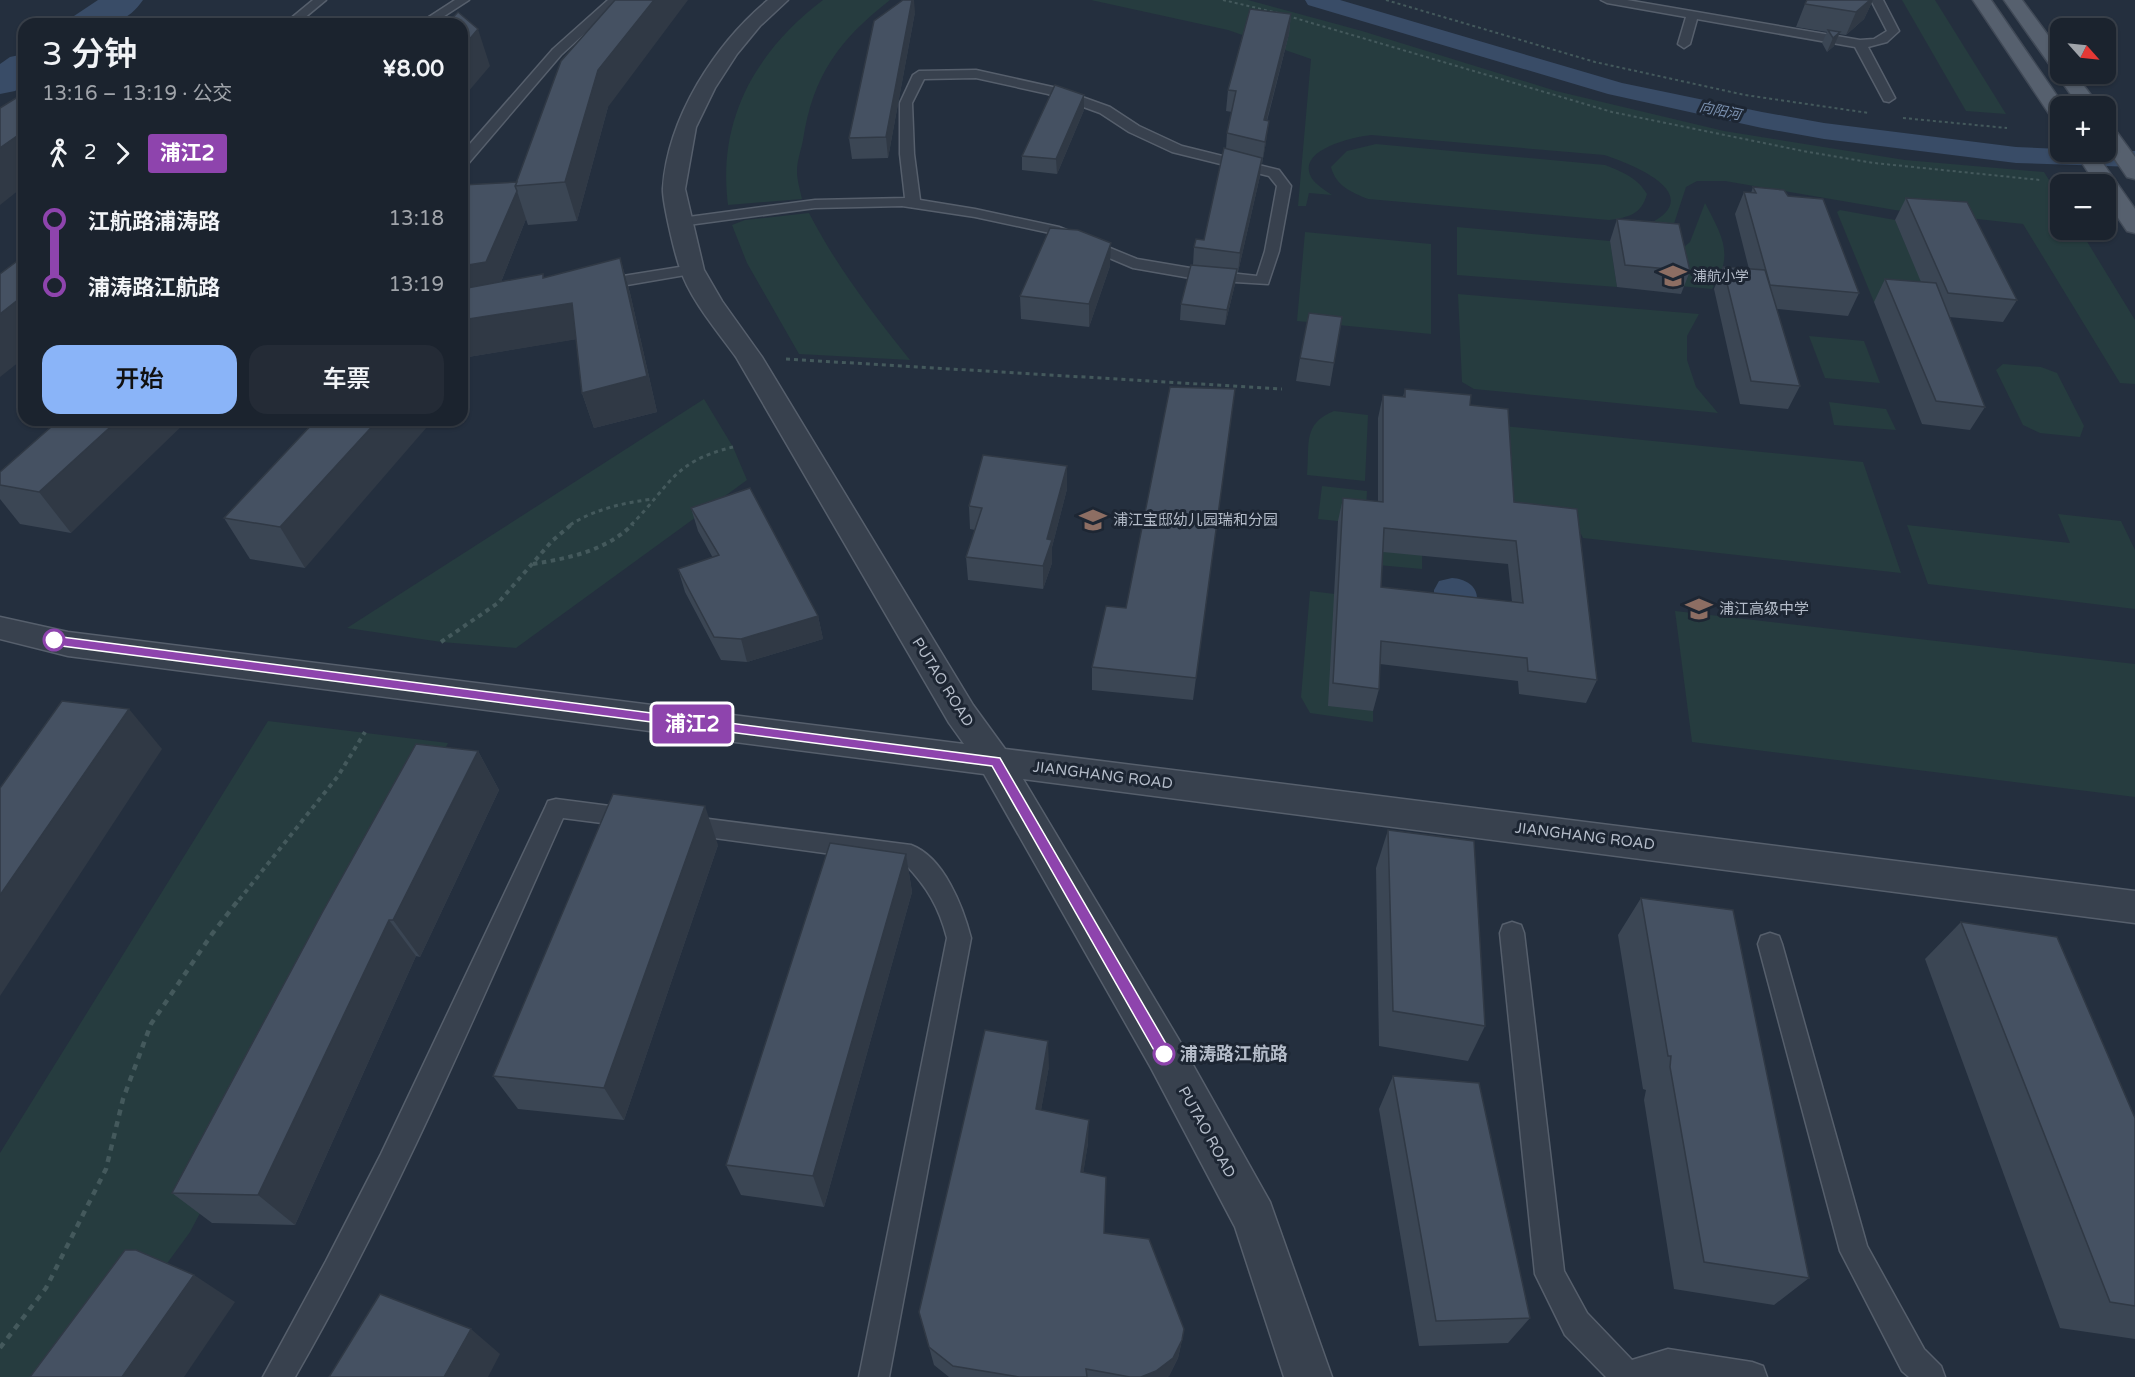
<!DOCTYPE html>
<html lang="zh">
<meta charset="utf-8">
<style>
:root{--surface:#1b232e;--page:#242b36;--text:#f1f3f6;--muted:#a0a4aa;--line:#39404a;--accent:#8ab4f8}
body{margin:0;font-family:"Varela Round","Noto Sans SC",sans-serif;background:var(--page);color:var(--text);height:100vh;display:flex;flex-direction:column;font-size:22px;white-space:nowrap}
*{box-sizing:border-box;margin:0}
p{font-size:20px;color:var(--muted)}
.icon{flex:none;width:33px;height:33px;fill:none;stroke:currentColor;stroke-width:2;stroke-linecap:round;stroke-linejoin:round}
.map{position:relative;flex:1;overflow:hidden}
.panel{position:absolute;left:18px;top:18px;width:450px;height:408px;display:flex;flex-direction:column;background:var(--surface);border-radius:18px;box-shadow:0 2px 4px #0004,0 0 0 2px var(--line)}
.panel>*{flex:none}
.badge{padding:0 12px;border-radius:4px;font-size:21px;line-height:39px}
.needle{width:39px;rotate:117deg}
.buttons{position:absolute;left:2050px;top:18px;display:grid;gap:12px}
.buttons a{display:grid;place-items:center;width:66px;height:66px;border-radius:12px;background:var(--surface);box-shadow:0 2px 4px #0004,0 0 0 2px var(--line);font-size:30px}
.map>.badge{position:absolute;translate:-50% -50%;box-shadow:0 0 0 3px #fff}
.legs{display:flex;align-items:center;gap:9px;height:66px;padding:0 24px;font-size:20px}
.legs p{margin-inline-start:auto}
.summary{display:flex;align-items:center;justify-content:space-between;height:102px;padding:0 24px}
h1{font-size:33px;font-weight:600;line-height:45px}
.primary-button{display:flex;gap:12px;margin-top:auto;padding:12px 24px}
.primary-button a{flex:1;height:69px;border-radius:18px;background:var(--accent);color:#111;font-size:24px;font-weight:600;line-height:69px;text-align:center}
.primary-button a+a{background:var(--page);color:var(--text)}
ul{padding:0 24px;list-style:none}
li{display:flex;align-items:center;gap:21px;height:66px;font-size:22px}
li i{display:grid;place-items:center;width:9px;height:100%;margin:0 8px;background:currentColor}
li i::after{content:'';width:15px;height:15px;margin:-8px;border:4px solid;border-radius:50%;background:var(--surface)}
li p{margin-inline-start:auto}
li:first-child i{background:linear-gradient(#0000 50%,currentColor 0)}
li:last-child i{background:linear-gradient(currentColor 50%,#0000 0)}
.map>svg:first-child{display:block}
.green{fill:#263c3f}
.water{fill:#394c67}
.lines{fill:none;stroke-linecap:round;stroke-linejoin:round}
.canal{fill:#394c67;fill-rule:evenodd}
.river{fill:#394c67;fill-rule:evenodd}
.service-casing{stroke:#565f6c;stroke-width:3}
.minor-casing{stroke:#565f6c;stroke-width:3}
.primary-casing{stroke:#414a57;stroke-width:3}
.path-far3{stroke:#44595c;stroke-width:2;stroke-dasharray:3 3;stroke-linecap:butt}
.path-far2{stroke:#44595c;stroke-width:3;stroke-dasharray:4 4;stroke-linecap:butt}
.path-far1{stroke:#44595c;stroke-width:4;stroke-dasharray:4.5 4.5;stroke-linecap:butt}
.path{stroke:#44595c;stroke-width:4.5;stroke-dasharray:6 6;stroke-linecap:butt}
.service{fill:#38414e;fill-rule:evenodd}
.minor{fill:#38414e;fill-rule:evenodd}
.primary{fill:#56606e;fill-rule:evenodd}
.wall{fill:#3b4654;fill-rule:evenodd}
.shaded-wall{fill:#303945}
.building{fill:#455162;stroke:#303945;stroke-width:1.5;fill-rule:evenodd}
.line-1{fill:#8e44ad;stroke:#fff;stroke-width:1.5}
.stop-1-dot{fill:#fff;stroke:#8e44ad;stroke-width:3}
.labels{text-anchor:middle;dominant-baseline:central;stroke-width:6;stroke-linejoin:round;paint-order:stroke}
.far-water-label{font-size:14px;font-style:italic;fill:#7c92b1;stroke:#1d2633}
.far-poi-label{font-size:14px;fill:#b4bcc9;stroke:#1d2633;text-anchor:start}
.poi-label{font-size:15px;fill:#b4bcc9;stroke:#1d2633;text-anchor:start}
.street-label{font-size:15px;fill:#b4bcc9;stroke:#1d2633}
.near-stop-label{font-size:18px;font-weight:bold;fill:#b4bcc9;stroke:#1d2633;text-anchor:start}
</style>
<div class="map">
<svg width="2135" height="1377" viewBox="0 0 2135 1377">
<rect width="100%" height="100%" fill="#242f3e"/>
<g class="green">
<path d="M 823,0 L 890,0 C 839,40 813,75 803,140 C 801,150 797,161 797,171 C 797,180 800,190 802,199 L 728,205 C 717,119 756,51 823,0 Z"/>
<path d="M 1091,0 L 1248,0 L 1362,31 L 1556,91 L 1724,131 L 1905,160 L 2044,172 L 2061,199 L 2061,230 L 2080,230 L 2135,320 L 2135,384 L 2120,383 L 2023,224 L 1895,210 L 1725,181 L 1697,181 L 1686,187 L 1670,236 L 1649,224 C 1708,194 1632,164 1604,155 L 1371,135 C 1354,137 1292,150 1313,180 C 1318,186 1326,191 1332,195 L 1309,193 L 1306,206 L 1298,206 L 1311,59 L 1228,30 Z"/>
<polygon points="1902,0 1935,0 2006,114 1966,111"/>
<path d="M 1376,144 L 1605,165 C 1622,172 1637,177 1647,194 C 1641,215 1629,217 1609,220 L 1368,199 C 1351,192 1336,186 1331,167 L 1347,151 Z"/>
<path d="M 1705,203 C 1722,236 1735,255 1712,289 L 1680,286 L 1684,247 L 1690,242 Z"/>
<polygon points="1840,210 1895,220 1932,306 1874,302 1837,212"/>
<path d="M 809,213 C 838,269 872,312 910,360 L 799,354 L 747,263 L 732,225 L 745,220 Z"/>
<polygon points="1457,227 1610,241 1617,287 1457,275"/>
<polygon points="1305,232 1431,244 1431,334 1297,321"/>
<polygon points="1458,294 1699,314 1687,336 1687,360 1696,387 1718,413 1474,389 1462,382"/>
<polygon points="1809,336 1864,341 1880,383 1825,378"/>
<polygon points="2003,364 2041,367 2057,373 2084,426 2080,437 2040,433 2023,425 1996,370"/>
<polygon points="704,399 733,447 747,480 516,648 441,642 347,628"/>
<polygon points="1829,402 1886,409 1896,430 1834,425"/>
<path d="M 1334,411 L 1368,415 L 1365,481 L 1307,475 C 1310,444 1302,424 1334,411 Z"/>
<polygon points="1464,422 1863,462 1901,573 1583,538 1581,534 1507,525"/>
<polygon points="1322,486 1367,491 1365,524 1318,519"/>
<polygon points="2058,514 2121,521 2135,550 2135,609 1928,584 1907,525 2070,543"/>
<polygon points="1378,551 1422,555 1422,569 1378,565"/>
<polygon points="1310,591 1335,594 1373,711 1373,722 1310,713 1301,697"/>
<polygon points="1675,611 2135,664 2135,797 1692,742"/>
<polygon points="268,721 448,743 190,1232 84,1377 0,1377 0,1153"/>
</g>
<path class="water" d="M 1452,578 C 1465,579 1477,585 1477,599 L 1434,595 L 1434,590 L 1439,581 Z"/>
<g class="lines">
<polygon class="canal" points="1305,0 1340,0 1622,83 1762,112 1824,123 2016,147 2061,149 2061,152 2135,151 2135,167 2016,163 1824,139 1762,128 1608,94 1308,5"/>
<g class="river">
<path d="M 98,0 L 143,0 C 123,29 100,24 69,24 L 74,16 Z"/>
<polygon points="24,54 24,85 15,91 0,94 0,64 10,57"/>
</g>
<defs>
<g id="service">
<polygon points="313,0 326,0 297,24 284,24"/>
<polygon points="455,0 469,0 432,24 418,24"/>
<polygon points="608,0 621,0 561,55 467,165 462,166 462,153 553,49"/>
<polygon points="1601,0 1627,0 1860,40 1874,39 1887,31 1871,0 1883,0 1899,31 1887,42 1868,47 1895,98 1889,102 1884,101 1855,47 1697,19 1690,44 1684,48 1678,44 1686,17 1607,3"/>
<path d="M 976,70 L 1057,88 L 1110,107 L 1139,126 L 1182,146 L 1279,170 L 1291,186 L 1279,251 L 1268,284 L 1202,280 L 1133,268 L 1050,233 L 975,217 L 902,206 L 815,208 L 681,226 L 674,222 L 681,218 L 815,200 L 905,198 L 900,154 L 900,103 L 913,75 L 919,71 ZM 976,78 L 1048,94 L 1100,113 L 1129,132 L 1172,152 L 1269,176 L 1277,186 L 1265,251 L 1257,276 L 1202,270 L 1137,259 L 1059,227 L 975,209 L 920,200 L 914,154 L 912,103 L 924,79 Z"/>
<polygon points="692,265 700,270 697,273 598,290 590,285 598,280"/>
<path d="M 556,799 L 633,809 L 641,811 L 644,818 L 641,825 L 633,827 L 563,818 C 479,1006 398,1198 295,1377 L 263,1377 L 326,1261 L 381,1154 L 545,808 L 548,801 Z"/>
<path d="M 685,816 L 911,845 C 944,857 963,907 971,938 L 889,1377 L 859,1377 L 947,938 C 939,907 927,887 905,864 L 685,834 L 677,832 L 674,825 L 677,818 Z"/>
<polygon points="1512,922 1521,925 1524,933 1564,1271 1587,1313 1632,1360 1668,1349 1752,1362 1763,1366 1767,1377 1606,1377 1565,1335 1535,1274 1500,933 1503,925"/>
<polygon points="1770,933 1779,936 1782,944 1867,1246 1924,1349 1941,1366 1945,1377 1909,1377 1902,1371 1840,1251 1758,944 1761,936"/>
</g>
<path id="minor" d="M 768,0 L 788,0 L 760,26 L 737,54 L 715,88 L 696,127 L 685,189 L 704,270 L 722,301 L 762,357 L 973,705 L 1005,749 L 2135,891 L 2135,923 L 1023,779 L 1179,1040 L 1270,1202 L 1332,1377 L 1284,1377 L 1235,1227 L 1151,1068 L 984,774 L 68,656 L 0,639 L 0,617 L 68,632 L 964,744 L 949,723 L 736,357 C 718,332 689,298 680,268 C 675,255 662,200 663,188 C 668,117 715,44 768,0 Z"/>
<g id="primary">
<polygon points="1973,0 1991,0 2064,106 2061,106 2061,123 2054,121"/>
<polygon points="2004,0 2022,0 2061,53 2061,74 2075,74 2099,106 2079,106"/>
<polygon points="2106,125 2113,127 2135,157 2135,179 2127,177 2106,146"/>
<polygon points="2075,152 2095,152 2135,209 2135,233 2127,231 2106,200 2106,184 2096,184"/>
</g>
</defs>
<use href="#service" class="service-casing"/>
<use href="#minor" class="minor-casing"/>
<use href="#primary" class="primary-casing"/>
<g class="path-far3">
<polyline points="1223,0 1278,13"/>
<polyline points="1386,0 1595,62 1745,95 1869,113"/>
<polyline points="1288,16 1612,112 1808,152 1874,163 2040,180"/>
<polyline points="1903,118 2007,128"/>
</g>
<g class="path-far2">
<polyline points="786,359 1282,389"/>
<path d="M 570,525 C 595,509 623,503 653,499"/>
<path d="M 631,525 C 671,485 672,462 733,447"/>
</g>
<g class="path-far1">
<path d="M 533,564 C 569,558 606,551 633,524"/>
<polyline points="441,642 498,603 552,541 572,524"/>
<polyline points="239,900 338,776 365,732"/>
</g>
<polyline class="path" points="0,1348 46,1288 106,1169 123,1099 151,1024 212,934 240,898"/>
<use href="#service" class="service"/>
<use href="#minor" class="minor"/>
<use href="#primary" class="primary"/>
</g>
<g class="wall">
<polygon points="1873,0 1864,19 1846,35 1839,34 1834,46 1827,52 1822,43 1827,32 1796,27 1805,4"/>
<polygon points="915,12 888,158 852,159 849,138"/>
<polygon points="1291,14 1289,34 1267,121 1266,142 1262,164 1261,163 1260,176 1238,272 1237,272 1235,284 1225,325 1180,320 1181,304 1193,265 1194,247 1204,240 1226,149 1227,133 1232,112 1226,111 1228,90"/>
<polygon points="608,107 577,221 528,225 526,219 501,282 544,278 620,258 630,293 657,412 594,428 582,393 576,339 462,358 462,185 517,182"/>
<polygon points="1084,110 1057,174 1022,170 1022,156"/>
<polygon points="1753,187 1859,293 1848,316 1777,309 1800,386 1788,409 1740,404 1714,289 1723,267 1749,269 1735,214 1744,192 1751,193"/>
<polygon points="1906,198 2017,300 2003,322 1949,317 1985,407 1970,430 1922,424 1874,302 1885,279 1921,282 1895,220"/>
<polygon points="1617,219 1690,271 1681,294 1617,287 1610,241"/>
<polygon points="1110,266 1089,327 1021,319 1020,296"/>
<polygon points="1342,317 1330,386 1296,381 1300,358"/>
<path d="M 1405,389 L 1470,405 L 1597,680 L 1586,703 L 1519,694 L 1518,681 L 1380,664 L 1379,689 L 1373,711 L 1328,706 L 1338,521 L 1343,498 L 1378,502 L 1378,418 L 1383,395 L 1403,397 ZM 1383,552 L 1508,564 L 1512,602 L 1381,587 Z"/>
<polygon points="1232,412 1193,700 1092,690 1092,667 1126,608"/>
<polygon points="59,420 71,533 20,524 0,499 0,472"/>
<polygon points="316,420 305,568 250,559 224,518"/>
<polygon points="1067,489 1052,547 1052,563 1043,589 968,580 966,557 975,530 970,529 969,506"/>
<polygon points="691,508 818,616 823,639 747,662 721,660 685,592 678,569 713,558 698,531"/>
<polygon points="478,751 499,790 420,957 416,956 295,1225 212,1223 172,1193"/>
<polygon points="1388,830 1485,1026 1468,1061 1379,1046 1376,868"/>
<polygon points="718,845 624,1120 518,1109 493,1076"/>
<polygon points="906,854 912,892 824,1207 741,1195 726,1165"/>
<polygon points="1641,898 1809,1278 1774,1305 1674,1289 1644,1100 1646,1090 1643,1089 1618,935"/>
<polygon points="1961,922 2135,1118 2135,1339 2060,1328 1925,959"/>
<polygon points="1049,1066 1041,1110 1088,1143 1083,1173 1104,1233 1182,1340 1178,1358 1169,1376 1167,1377 949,1377 934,1365 929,1347"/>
<polygon points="1393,1076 1530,1318 1508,1343 1419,1346 1379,1109"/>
</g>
<g class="shaded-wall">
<polygon points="654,0 688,0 608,107 577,221 565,182 598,70"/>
<polygon points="912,0 914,0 915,12 888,158 886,137"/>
<polygon points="1870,0 1873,0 1864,19 1846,35 1856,12"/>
<polygon points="1291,14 1289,34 1261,142 1264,120"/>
<polygon points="478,29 490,66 462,99 462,48"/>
<polygon points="1840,32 1834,46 1827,52 1833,38"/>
<polygon points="1084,95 1084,110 1057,174 1056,159"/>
<polygon points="1269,121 1266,142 1262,164 1265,142"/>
<polygon points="24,131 24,186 0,205 0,148"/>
<polygon points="1262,158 1260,176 1238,272 1240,253"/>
<polygon points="517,191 526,219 497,292 462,297 462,266"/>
<polygon points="1111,243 1110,266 1089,327 1089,304"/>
<polygon points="620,258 630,293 657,412 594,428 582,393"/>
<polygon points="1237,269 1235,284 1225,325 1227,310"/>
<polygon points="543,274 554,306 572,303 584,338 462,358 462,320 543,278"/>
<polygon points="24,295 24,358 0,377 0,314"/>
<polygon points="118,420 188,420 71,533 39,492"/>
<polygon points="378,420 433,420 305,568 280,527"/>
<polygon points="1067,466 1067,489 1052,547 1052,563 1043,589 1043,566 1047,539"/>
<polygon points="818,616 823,639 747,662 741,639"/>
<polygon points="129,709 162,749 0,996 0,895"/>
<polygon points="478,751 499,790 420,957 393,920"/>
<polygon points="705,806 718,845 624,1120 604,1088"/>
<polygon points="906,854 912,892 824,1207 813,1176"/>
<polygon points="389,920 416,956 295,1225 258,1195"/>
<polygon points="1048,1041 1049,1066 1037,1133 1036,1109"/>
<polygon points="1089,1120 1088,1143 1080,1194 1081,1172"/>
<polygon points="194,1275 235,1302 184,1377 122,1377"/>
<polygon points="471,1329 500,1354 488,1377 444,1377"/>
<polygon points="1182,1340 1178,1358 1169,1376 1167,1377 1141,1377"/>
</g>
<g class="building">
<polygon points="615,0 654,0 598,70 565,182 515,186 561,61"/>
<polygon points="903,0 912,0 886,137 849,138 874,21"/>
<polygon points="1807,0 1870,0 1856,12 1805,4"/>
<polygon points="1250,9 1291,14 1264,120 1269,121 1265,142 1227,133 1236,91 1228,90"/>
<polygon points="458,12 478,29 462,48 462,24 447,24"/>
<polygon points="1828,30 1840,32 1833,38"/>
<polygon points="1055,85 1084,95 1056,159 1022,156"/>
<polygon points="24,93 24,131 0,148 0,108"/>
<polygon points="1224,148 1262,158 1240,253 1194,247 1196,239 1204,240"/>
<polygon points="517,182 515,186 517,191 486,262 462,266 462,185"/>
<polygon points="1753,187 1784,190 1788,196 1823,199 1859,293 1770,285 1744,192 1756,193"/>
<polygon points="1906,198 1967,202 2017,300 1948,293"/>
<polygon points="1617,219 1679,224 1690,271 1625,265"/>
<polygon points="1050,228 1078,230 1111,243 1089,304 1020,296"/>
<polygon points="24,256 24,295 0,314 0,274"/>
<polygon points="620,258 647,376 582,393 572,303 462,320 462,289 543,274 543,278"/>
<polygon points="1191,265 1237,269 1227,310 1181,304"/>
<polygon points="1723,267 1765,270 1800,386 1751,381"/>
<polygon points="1885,279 1936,283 1985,407 1936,401"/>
<polygon points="1309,313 1342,317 1334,363 1300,358"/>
<polygon points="1170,387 1235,389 1196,678 1092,667 1106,606 1126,608"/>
<path d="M 1405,389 L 1471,395 L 1470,405 L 1508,409 L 1514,502 L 1577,509 L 1597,680 L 1528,671 L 1527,658 L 1381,641 L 1379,689 L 1333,683 L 1343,498 L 1383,502 L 1383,395 L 1405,397 ZM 1384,528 L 1516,541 L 1523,603 L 1381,587 Z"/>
<polygon points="59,420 118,420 39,492 0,485 0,472"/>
<polygon points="316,420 378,420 280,527 224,518"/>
<polygon points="983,455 1067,466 1047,539 1052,540 1043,566 966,557 982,508 969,506"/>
<polygon points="750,488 818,616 741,639 714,637 678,569 719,555 691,508"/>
<polygon points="62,701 129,709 0,895 0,788"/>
<polygon points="416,744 478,751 393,920 389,920 258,1195 172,1193 322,913"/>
<polygon points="613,794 705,806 604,1088 493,1076"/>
<polygon points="1388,830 1474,841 1485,1026 1393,1011"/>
<polygon points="830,843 906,854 813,1176 726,1165"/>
<polygon points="1641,898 1733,910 1809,1278 1704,1262 1670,1067 1671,1056 1668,1056"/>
<polygon points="1961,922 2057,937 2135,1118 2135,1306 2110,1302"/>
<polygon points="985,1030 1048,1041 1036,1109 1089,1120 1081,1172 1106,1177 1104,1233 1149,1239 1184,1329 1182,1340 1173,1358 1156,1371 1141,1377 1130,1377 1086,1369 1087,1377 1019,1377 953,1366 929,1347 919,1312"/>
<polygon points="1393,1076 1479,1083 1530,1318 1436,1321"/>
<polygon points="125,1250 136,1250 194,1275 122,1377 30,1377"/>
<polygon points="380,1294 471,1329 444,1377 329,1377"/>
</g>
<polygon class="line-1" points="54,636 1000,758 1172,1054 1170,1059 1164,1061 1159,1059 992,766 54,645 48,640"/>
<defs>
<symbol id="school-bare" viewBox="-9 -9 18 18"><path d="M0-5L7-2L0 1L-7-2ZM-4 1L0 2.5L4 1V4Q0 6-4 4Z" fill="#8d6e63" stroke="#1d2633" stroke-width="2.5" paint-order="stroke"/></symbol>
</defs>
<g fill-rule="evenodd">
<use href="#school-bare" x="1654" y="257" width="38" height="38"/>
<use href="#school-bare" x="1074" y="501" width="38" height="38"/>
<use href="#school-bare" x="1680" y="590" width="38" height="38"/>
</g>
<g class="stop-1-dot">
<circle cx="54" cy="640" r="10"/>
<circle cx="1164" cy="1054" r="10"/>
</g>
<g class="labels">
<g class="far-water-label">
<text transform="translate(1720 111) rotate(12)">向阳河</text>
</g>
<g class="far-poi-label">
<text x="1693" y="276">浦航小学</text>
</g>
<g class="poi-label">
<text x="1113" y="520">浦江宝邸幼儿园瑞和分园</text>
<text x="1719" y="609">浦江高级中学</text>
</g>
<g class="street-label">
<text transform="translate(943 682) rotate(58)">PUTAO ROAD</text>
<text transform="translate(1103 775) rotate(7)">JIANGHANG ROAD</text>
<text transform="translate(1585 836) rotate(7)">JIANGHANG ROAD</text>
<text transform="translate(1207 1132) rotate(61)">PUTAO ROAD</text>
</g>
<g class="near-stop-label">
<text x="1180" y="1054">浦涛路江航路</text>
</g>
</g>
</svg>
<div class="buttons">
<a><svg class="needle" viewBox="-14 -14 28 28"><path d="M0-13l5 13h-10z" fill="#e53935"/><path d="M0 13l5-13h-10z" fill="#a0a4aa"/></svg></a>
<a>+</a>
<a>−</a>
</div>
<b class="badge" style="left:692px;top:724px;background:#8e44ad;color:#fff">浦江2</b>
<section class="panel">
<div class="summary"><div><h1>3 分钟</h1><p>13:16 – 13:19 · 公交</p></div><b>¥8.00</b></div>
<div class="legs"><svg class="icon" aria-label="walk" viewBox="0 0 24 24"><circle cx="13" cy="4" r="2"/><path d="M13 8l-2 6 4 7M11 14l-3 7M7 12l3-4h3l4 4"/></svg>2<svg class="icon" aria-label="forward" viewBox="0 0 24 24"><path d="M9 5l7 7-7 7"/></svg><b class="badge" style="background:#8e44ad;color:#fff">浦江2</b></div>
<ul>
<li><i style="color:#8e44ad"></i><b>江航路浦涛路</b><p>13:18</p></li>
<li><i style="color:#8e44ad"></i><b>浦涛路江航路</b><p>13:19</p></li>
</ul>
<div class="primary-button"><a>开始</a><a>车票</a></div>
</section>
</div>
